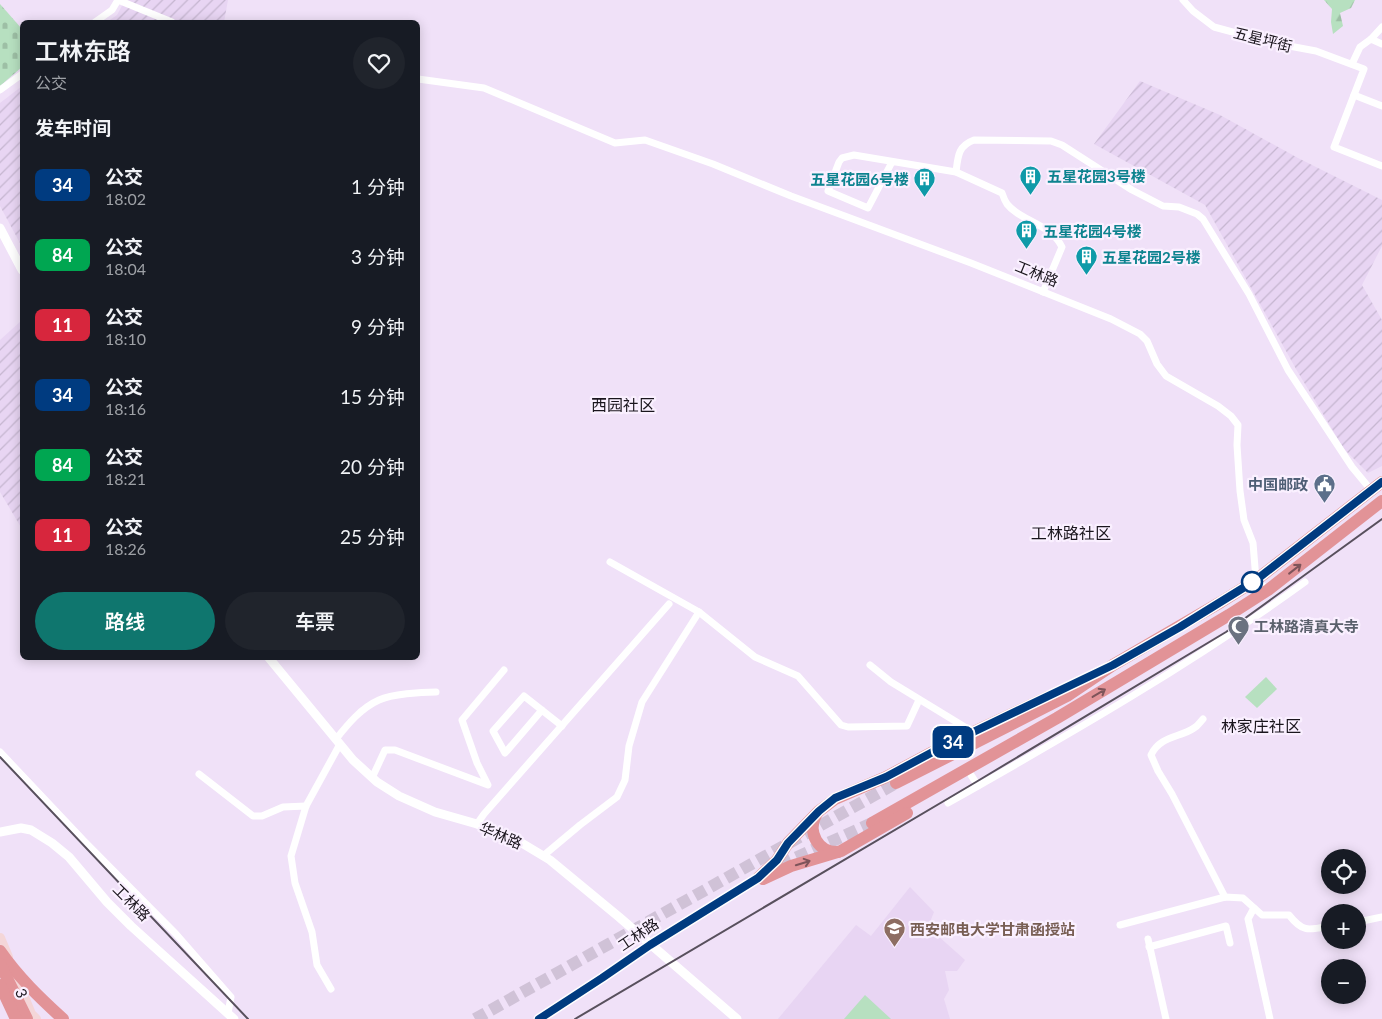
<!DOCTYPE html>
<html lang="zh">
<meta charset="utf-8">
<style>
:root{--surface:#171b24;--page:#20242c;--text:#f1f3f6;--muted:#9ea1a6;--accent:#0f766e}
body{margin:0;font-family:Lato,"Noto Sans SC",sans-serif;background:var(--page);color:var(--text);height:100vh;display:flex;flex-direction:column;font-size:19px;white-space:nowrap}
*{box-sizing:border-box;margin:0}
p{font-size:16px;color:var(--muted)}
.icon{flex:none;width:28px;height:28px;fill:none;stroke:currentColor;stroke-width:2;stroke-linecap:round;stroke-linejoin:round}
.map{position:relative;flex:1;overflow:hidden}
.side{position:absolute;left:20px;top:20px;width:400px;height:640px;display:flex;flex-direction:column;background:var(--surface);border-radius:8px;box-shadow:0 2px 12px #0003}
.side>*{flex:none}
.badge{padding:0 10px;border-radius:8px;font-size:18px;line-height:32px}
.buttons{position:absolute;left:1321px;top:849px;display:grid;gap:10px}
.buttons a{display:grid;place-items:center;width:45px;height:45px;border-radius:50%;background:var(--surface);box-shadow:0 2px 12px #0003;font-size:25px}
.map>.badge{position:absolute;translate:-50% -50%;box-shadow:0 0 0 2px #fff}
h2{padding:0 15px;font-size:19px;line-height:45px}
.round{display:grid;place-items:center;flex:none;width:52px;height:52px;border-radius:26px;background:var(--page)}
.overview{display:flex;align-items:center;justify-content:space-between;height:85px;padding:0 15px}
h1{font-size:24px;font-weight:600;line-height:38px}
.button{display:flex;gap:10px;margin-top:auto;padding:10px 15px}
.button a{flex:1;height:58px;border-radius:30px;background:var(--accent);color:#fff;font-size:20px;font-weight:600;line-height:58px;text-align:center}
.button a+a{background:var(--page);color:var(--text)}
ul{padding:0;list-style:none}
li{display:flex;align-items:center;gap:15px;height:70px;padding:0 15px}
li div{flex:1}
li b{display:block;font-size:19px}
li em{font-style:normal}
li .badge{min-width:55px;font-weight:700;text-align:center}
.map>svg:first-child{display:block}
.built{fill:#e8d5f3}
.industrial{fill:url(#industrial-furrows)}
.forest{fill:url(#forest-firs)}
.cemetery{fill:url(#cemetery-stones)}
.garden{fill:#b7e0c0}
.lines{fill:none;stroke-linecap:round;stroke-linejoin:round}
.trunk-tunnel{stroke:#d0c2d7;stroke-width:12;stroke-dasharray:12 6;stroke-linecap:butt}
.minor{stroke:#fff;stroke-width:7}
.tertiary{stroke:#fff;stroke-width:9}
.secondary{stroke:#f4d6d8;stroke-width:10}
.trunk{stroke:#e29397;stroke-width:12}
.rail{stroke:#58505d;stroke-width:2}
.oneway{stroke:#7e545a}
.line-casing{stroke:#fff;stroke-width:11}
.line{stroke:#003b80;stroke-width:8}
.stop-dot{fill:#fff;stroke:#003b80;stroke-width:2.5}
.labels{text-anchor:middle;dominant-baseline:central;stroke-width:4.5;stroke-linejoin:round;paint-order:stroke}
.street-label{font-size:15px;fill:#1a151d;stroke:#faf0ff}
.culture-label{font-size:15px;font-weight:bold;fill:#0d838f;stroke:#faf0ff;text-anchor:start}
.service-label{font-size:15px;font-weight:bold;fill:#4e5e75;stroke:#faf0ff;text-anchor:end}
.worship-label{font-size:15px;font-weight:bold;fill:#5b616d;stroke:#faf0ff;text-anchor:start}
.education-label{font-size:15px;font-weight:bold;fill:#785e54;stroke:#faf0ff;text-anchor:start}
.neighbourhood-label{font-size:16px;fill:#1a151d;stroke:#faf0ff}
</style>
<div class="map">
<svg width="1382" height="1019" viewBox="0 0 1382 1019">
<defs>
<pattern id="industrial-furrows" width="10" height="10" patternUnits="userSpaceOnUse" patternTransform="scale(1.25)"><rect width="10" height="10" fill="#e8d5f3"/><path d="M-1 1l2-2M0 10L10 0M9 11l2-2" fill="none" stroke="#c6b6d0"/></pattern>
<pattern id="forest-firs" width="22" height="20" patternUnits="userSpaceOnUse" patternTransform="scale(1.25)"><rect width="22" height="20" fill="#b7e0c0"/><path d="M5 1l3.5 6h-7zM16 11l3.5 6h-7z" fill="#9dbfa5"/></pattern>
<pattern id="cemetery-stones" width="16" height="16" patternUnits="userSpaceOnUse" patternTransform="scale(1.25)"><rect width="16" height="16" fill="#b7e0c0"/><path d="M2 7V4a2 2 0 0 1 4 0v3zM10 15v-3a2 2 0 0 1 4 0v3z" fill="#9dbfa5"/></pattern>
</defs>
<rect width="100%" height="100%" fill="#f0e1f8"/>
<polygon class="built" points="910,887 934,912 928,927 965,960 957,971 945,971 949,990 944,999 950,1019 778,1019 856,925 871,936"/>
<g class="industrial">
<polygon points="125,0 228,0 224,22 107,22 117,15"/>
<polygon points="1140,81 1220,115 1298,158 1382,200 1382,246 1362,285 1382,320 1382,466 1368,473 1344,449 1296,369 1205,205 1094,144"/>
<polygon points="22,86 22,243 21,245 0,206 0,103"/>
<polygon points="22,320 22,529 0,492 0,340"/>
</g>
<polygon class="forest" points="1324,0 1355,0 1351,8 1340,13 1343,26 1333,34 1331,22 1332,9"/>
<polygon class="cemetery" points="0,4 22,29 22,67 0,86"/>
<g class="garden">
<polygon points="1266,677 1277,689 1257,708 1245,697"/>
<polygon points="865,995 891,1019 844,1019"/>
</g>
<g class="lines">
<g class="trunk-tunnel">
<polyline points="780,865 872,823"/>
<polyline points="475,1019 896,783"/>
</g>
<g class="minor">
<polyline points="118,0 172,22"/>
<polyline points="1183,0 1193,11 1214,27 1273,43 1316,51 1364,69 1334,147 1382,166"/>
<polyline points="95,22 112,10 118,0"/>
<polyline points="1371,39 1382,27"/>
<polyline points="1352,64 1360,47 1371,39 1382,44"/>
<polyline points="418,79 484,88 615,143 645,140 713,164 791,196 971,263 1111,319 1140,334 1147,341 1157,364 1166,376 1218,406 1231,416 1238,425 1237,445 1240,491 1244,520 1253,543 1256,580 1268,590"/>
<polyline points="0,90 22,74"/>
<polyline points="1354,95 1382,106"/>
<path d="M 892,162 L 868,208 L 828,191 L 839,162 L 842,158 L 854,155 L 956,172 L 1002,193 C 1003,196 1005,201 1007,204 C 1020,221 1050,223 1062,247 L 1043,292"/>
<path d="M 956,172 C 958,156 958,146 974,140 L 1051,141 L 1062,145 L 1132,190 L 1163,206 L 1179,207 L 1197,214 L 1203,219 L 1249,294 L 1288,370 L 1352,467 L 1371,490"/>
<polyline points="610,562 699,612 755,657 798,676 841,725 848,727 907,726 919,700"/>
<polyline points="870,665 891,682 973,732"/>
<polyline points="542,710 505,753 493,731 524,696 562,726"/>
<path d="M 1203,719 C 1200,722 1198,726 1194,728 C 1179,738 1160,736 1151,755 L 1158,771 L 1172,794 L 1225,897"/>
<path d="M 336,739 C 348,724 361,708 379,700 C 392,694 421,692 436,692"/>
<polyline points="0,752 83,840 176,934 231,997 228,1013"/>
<polyline points="199,774 253,816 262,816 283,807 306,806"/>
<polyline points="971,775 978,786"/>
<polyline points="372,778 385,750 395,750 488,785 477,763 462,720 504,670"/>
<path d="M 948,803 C 1070,734 1192,664 1305,582"/>
<polyline points="477,824 484,814 669,604"/>
<polyline points="543,856 580,825 617,797 625,780 629,746 642,702 699,612"/>
<polyline points="1254,908 1248,919 1270,1019"/>
<polyline points="1358,922 1382,917"/>
<path d="M 1120,925 L 1225,897 L 1243,898 L 1262,915 L 1289,915 C 1303,933 1309,930 1330,926"/>
<polyline points="1148,939 1166,1019"/>
<polyline points="1149,947 1226,926 1230,943"/>
<polyline points="331,989 317,965 312,932 295,883 291,856 306,806 340,744"/>
</g>
<g class="tertiary">
<polyline points="0,228 22,270"/>
<polyline points="269,658 353,760 377,782 399,796 435,812 477,824 515,839 550,860 619,917 737,1019"/>
<polyline points="0,832 21,828 31,830 52,843 69,857 107,902 131,926 234,1019"/>
<polyline points="539,1019 602,978 650,945 758,878"/>
</g>
<g class="secondary">
<polyline points="0,938 8,957"/>
<polyline points="14,973 31,1014 36,1019"/>
</g>
<g class="trunk">
<polyline points="896,783 1067,696 1113,665 1221,602 1256,580 1382,482"/>
<path d="M 816,815 C 807,832 818,853 838,852"/>
<polyline points="872,823 1057,718 1229,615 1268,590 1382,501"/>
<polyline points="758,878 777,860 788,843 819,811 835,799 886,777 942,747 1048,697"/>
<polyline points="763,879 791,866 841,851 907,813"/>
<path d="M 0,951 C 18,977 40,998 63,1019"/>
<polyline points="0,964 27,1019"/>
<polyline points="0,985 16,1019"/>
</g>
<g class="rail">
<polyline points="0,757 248,1019"/>
<polyline points="575,1019 976,782 1226,632 1382,519"/>
</g>
</g>
<defs><path id="oneway-shaft" d="M-6 0H5M1.5-3L5.5 0L1.5 3" fill="none" stroke-width="1.6" stroke-linecap="round" stroke-linejoin="round" transform="scale(1.25)"/></defs>
<g class="oneway">
<use href="#oneway-shaft" transform="translate(1295 569) rotate(-38)"/>
<use href="#oneway-shaft" transform="translate(1099 693) rotate(-31)"/>
<use href="#oneway-shaft" transform="translate(803 863) rotate(-17)"/>
</g>
<g class="lines">
<defs>
<polyline id="line" points="539,1019 602,978 650,945 758,878 777,860 788,843 819,811 835,798 886,777 942,747 1113,665 1180,627 1256,580 1382,482"/>
</defs>
<use href="#line" class="line-casing"/>
<use href="#line" class="line"/>
</g>
<defs>
<symbol id="building-pin" viewBox="-11 -11 22 30"><path d="M0 17L-7.5 6A9.5 9.5 0 1 1 7.5 6Z" fill="#0f9aa8" stroke="#faf0ff"/><path d="M-4-6H4V6H1V3H-1V6H-4ZM-2.5-4.3h1.7v1.8h-1.7ZM.8-4.3h1.7v1.8H.8ZM-2.5-1h1.7V.8h-1.7ZM.8-1h1.7V.8H.8Z" fill="#fff"/></symbol>
<symbol id="civic-pin" viewBox="-11 -11 22 30"><path d="M0 17L-7.5 6A9.5 9.5 0 1 1 7.5 6Z" fill="#5c6f8a" stroke="#faf0ff"/><path d="M-.6-6.5H3V-4.5H.6V-3L4-1V1h2V6H-6V1h2V-1L-.6-3ZM-1.2 2.5V6h2.4V2.5Z" fill="#fff"/></symbol>
<symbol id="mosque-pin" viewBox="-11 -11 22 30"><path d="M0 17L-7.5 6A9.5 9.5 0 1 1 7.5 6Z" fill="#6b7280" stroke="#faf0ff"/><path d="M3.5-4.9A6 6 0 1 0 3.5 4.9A5 5 0 1 1 3.5-4.9Z" fill="#fff"/></symbol>
<symbol id="university-pin" viewBox="-11 -11 22 30"><path d="M0 17L-7.5 6A9.5 9.5 0 1 1 7.5 6Z" fill="#8d6e63" stroke="#faf0ff"/><path d="M0-5L7-2L0 1L-7-2ZM-4 1L0 2.5L4 1V4Q0 6-4 4Z" fill="#fff"/></symbol>
</defs>
<g fill-rule="evenodd">
<use href="#building-pin" x="1018" y="164" width="25" height="34"/>
<use href="#building-pin" x="912" y="166" width="25" height="34"/>
<use href="#building-pin" x="1014" y="218" width="25" height="34"/>
<use href="#building-pin" x="1074" y="244" width="25" height="34"/>
<use href="#civic-pin" x="1312" y="472" width="25" height="34"/>
<use href="#mosque-pin" x="1226" y="614" width="25" height="34"/>
<use href="#university-pin" x="882" y="916" width="25" height="34"/>
</g>
<circle class="stop-dot" cx="1252" cy="582" r="10"/>
<g class="labels">
<g class="street-label">
<text transform="translate(1263 39) rotate(14)">五星坪街</text>
<text transform="translate(1037 273) rotate(22)">工林路</text>
<text transform="translate(501 835) rotate(23)">华林路</text>
<text transform="translate(132 902) rotate(45)">工林路</text>
<text transform="translate(638 934) rotate(-34)">工林路</text>
<text transform="translate(22 993) rotate(68)">3</text>
</g>
<g class="culture-label">
<text x="1047" y="176">五星花园3号楼</text>
<text x="909" y="179" text-anchor="end">五星花园6号楼</text>
<text x="1043" y="231">五星花园4号楼</text>
<text x="1102" y="257">五星花园2号楼</text>
</g>
<g class="service-label">
<text x="1308" y="484">中国邮政</text>
</g>
<g class="worship-label">
<text x="1254" y="626">工林路清真大寺</text>
</g>
<g class="education-label">
<text x="910" y="929">西安邮电大学甘肃函授站</text>
</g>
<g class="neighbourhood-label">
<text x="623" y="404">西园社区</text>
<text x="1071" y="532">工林路社区</text>
<text x="1261" y="725">林家庄社区</text>
</g>
</g>
</svg>
<div class="buttons">
<a><svg class="icon" aria-label="locate" viewBox="0 0 24 24"><circle cx="12" cy="12" r="6"/><path d="M12 2v4M12 18v4M2 12h4M18 12h4"/></svg></a>
<a>+</a>
<a>−</a>
</div>
<b class="badge" style="left:953px;top:742px;background:#003b80;color:#fff">34</b>
<section class="side">
<div class="overview"><div><h1>工林东路</h1><p>公交</p></div><a class="round"><svg class="icon" aria-label="heart" viewBox="0 0 24 24"><path d="M12 20l-8-8c-3-5 5-10 8-4 3-6 11-1 8 4z"/></svg></a></div>
<h2>发车时间</h2>
<ul>
<li><span class="badge" style="background:#003b80;color:#fff">34</span><div><b>公交</b><p>18:02</p></div><em>1 分钟</em></li>
<li><span class="badge" style="background:#00a651;color:#fff">84</span><div><b>公交</b><p>18:04</p></div><em>3 分钟</em></li>
<li><span class="badge" style="background:#d7263d;color:#fff">11</span><div><b>公交</b><p>18:10</p></div><em>9 分钟</em></li>
<li><span class="badge" style="background:#003b80;color:#fff">34</span><div><b>公交</b><p>18:16</p></div><em>15 分钟</em></li>
<li><span class="badge" style="background:#00a651;color:#fff">84</span><div><b>公交</b><p>18:21</p></div><em>20 分钟</em></li>
<li><span class="badge" style="background:#d7263d;color:#fff">11</span><div><b>公交</b><p>18:26</p></div><em>25 分钟</em></li>
</ul>
<div class="button"><a>路线</a><a>车票</a></div>
</section>
</div>
